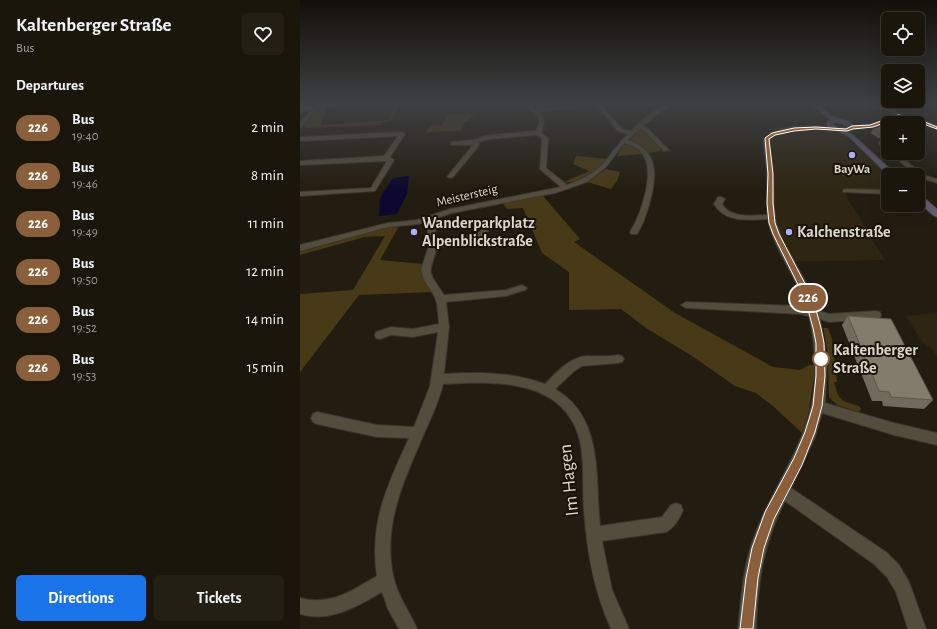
<!DOCTYPE html>
<meta charset="utf-8">
<style>
:root{--surface:#1a160c;--page:#231f15;--text:#f1f3f6;--muted:#9f9f9d;--line:#38352d;--accent:#1a73e8}
body{margin:0;font-family:"Alegreya Sans",sans-serif;background:var(--page);color:var(--text);height:100vh;display:flex;flex-direction:column;font-size:15px;white-space:nowrap}
*{box-sizing:border-box;margin:0}
p{font-size:13px;color:var(--muted)}
.icon{flex:none;width:22px;height:22px;fill:none;stroke:currentColor;stroke-width:2;stroke-linecap:round;stroke-linejoin:round}
.map{position:relative;flex:1;overflow:hidden}
.panel{display:flex;flex-direction:column;background:var(--surface);width:300px}
.panel>*{flex:none}
.badge{padding:0 8px;border-radius:13px;font-size:14px;line-height:26px}
.tools{position:absolute;left:581px;top:12px;display:grid;gap:8px}
.tools a{display:grid;place-items:center;width:44px;height:44px;border-radius:6px;background:var(--surface);box-shadow:0 4px 16px #0002,0 0 0 1px var(--line);font-size:20px}
.map>.badge{position:absolute;translate:-50% -50%;box-shadow:0 0 0 2px #fff}
h2{padding:0 16px;font-size:15px;line-height:36px}
.round{display:grid;place-items:center;flex:none;width:42px;height:42px;border-radius:6px;background:var(--page)}
.headline{display:flex;align-items:center;justify-content:space-between;height:68px;padding:0 16px}
h1{font-size:19px;font-weight:700;line-height:30px}
.action{display:flex;gap:8px;margin-top:auto;padding:8px 16px}
.action a{flex:1;height:46px;border-radius:6px;background:var(--accent);color:#fff;font-size:16px;font-weight:700;line-height:46px;text-align:center}
.action a+a{background:var(--page);color:var(--text)}
ul{padding:0;list-style:none}
li{display:flex;align-items:center;gap:12px;height:48px;padding:0 16px}
li div{flex:1}
li b{display:block;font-size:15px}
li em{font-style:normal}
li .badge{min-width:44px;font-weight:700;text-align:center}
main{display:flex;flex:1;min-height:0}
.map>svg:first-child{display:block}
.built{fill:#2e2512}
.green{fill:#483a16}
.water{fill:#0e072f}
.lines{fill:none;stroke-linecap:round;stroke-linejoin:round}
.minor-casing{stroke:#3a352e;stroke-width:2}
.secondary-casing{stroke:#3a352e;stroke-width:2}
.minor{fill:#534d3e;fill-rule:evenodd}
.secondary{fill:#635d71;fill-rule:evenodd}
.wall{fill:#706b5d}
.shaded-wall{fill:#5b574c}
.building{fill:#827c6c;stroke:#5b574c}
.line{fill:#8b5e3c;stroke:#fff}
.poi-dot{fill:#aeaefa;stroke:#191407;stroke-width:1.5}
.stop-dot{fill:#fff;stroke:#8b5e3c;stroke-width:2}
.labels{text-anchor:middle;dominant-baseline:central;stroke-width:4;stroke-linejoin:round;paint-order:stroke}
.far-poi-label{font-size:13px;font-weight:bold;fill:#dbd7cf;stroke:#191407}
.far-street-label{font-size:13px;fill:#dbd7cf;stroke:#191407}
.poi-label{font-size:16px;font-weight:bold;fill:#dbd7cf;stroke:#191407;text-anchor:start}
.stop-label{font-size:16px;font-weight:bold;fill:#dbd7cf;stroke:#191407;text-anchor:start}
.near-street-label{font-size:19px;fill:#dbd7cf;stroke:#191407}
</style>
<main>
<section class="panel">
<div class="headline"><div><h1>Kaltenberger Straße</h1><p>Bus</p></div><a class="round"><svg class="icon" aria-label="heart" viewBox="0 0 24 24"><path d="M12 20l-8-8c-3-5 5-10 8-4 3-6 11-1 8 4z"/></svg></a></div>
<h2>Departures</h2>
<ul>
<li><span class="badge" style="background:#8b5e3c;color:#fff">226</span><div><b>Bus</b><p>19:40</p></div><em>2 min</em></li>
<li><span class="badge" style="background:#8b5e3c;color:#fff">226</span><div><b>Bus</b><p>19:46</p></div><em>8 min</em></li>
<li><span class="badge" style="background:#8b5e3c;color:#fff">226</span><div><b>Bus</b><p>19:49</p></div><em>11 min</em></li>
<li><span class="badge" style="background:#8b5e3c;color:#fff">226</span><div><b>Bus</b><p>19:50</p></div><em>12 min</em></li>
<li><span class="badge" style="background:#8b5e3c;color:#fff">226</span><div><b>Bus</b><p>19:52</p></div><em>14 min</em></li>
<li><span class="badge" style="background:#8b5e3c;color:#fff">226</span><div><b>Bus</b><p>19:53</p></div><em>15 min</em></li>
</ul>
<div class="action"><a>Directions</a><a>Tickets</a></div>
</section>
<div class="map">
<svg width="637" height="629" viewBox="0 0 637 629">
<rect width="100%" height="100%" fill="#221d10"/>
<g class="built">
<polygon points="504,128 530,128 540,132 589,175 588,192 545,191 548,199 585,260 490,262 476,234 468,136 479,132"/>
<polygon points="637,313 637,356 632,349 622,342 606,316"/>
</g>
<g class="green">
<polygon points="95,103 98,103 96,107 99,107 90,121 81,123 80,125 8,128 3,127 17,110 27,107 21,125 89,120"/>
<polygon points="259,103 272,103 273,105 286,104 290,107 241,112 235,108 259,108"/>
<polygon points="177,113 163,124 160,131 126,132 130,126 142,125 148,115"/>
<polygon points="341,129 343,129 363,150 349,153 330,140"/>
<polygon points="323,145 334,146 343,154 317,156"/>
<path d="M 276,156 L 308,159 C 298,172 281,184 264,182 L 289,171 L 273,164 Z"/>
<polygon points="306,169 320,172 317,181 311,189 287,182"/>
<polygon points="243,196 280,239 274,242 375,313 473,367 500,370 509,365 516,365 508,415 503,434 474,407 456,393 435,386 392,356 346,328 321,309 269,310 269,272 242,253 223,208 207,209 202,203"/>
<polygon points="99,226 80,260 123,264 132,292 59,295 0,372 0,294 53,290 85,236 65,237 0,255 0,250 89,227"/>
<path d="M 523,328 L 528,328 L 532,339 L 537,382 L 534,382 C 539,401 541,401 559,406 L 561,409 L 559,412 L 537,405 L 529,397 L 528,354 Z"/>
</g>
<polygon class="water" points="109,176 107,194 97,214 79,216 80,198 93,178"/>
<g class="lines">
<defs>
<g id="minor">
<polygon points="34,103 47,103 17,109 0,128 0,123 11,110 0,112 0,108"/>
<path d="M 229,103 L 233,103 L 233,107 C 244,113 247,121 241,133 L 248,138 L 246,168 L 267,185 C 280,180 292,175 302,165 C 311,155 318,143 328,134 L 318,131 L 295,103 L 299,103 L 322,129 L 331,131 C 343,120 358,103 375,103 L 357,114 L 343,126 L 346,127 L 369,150 L 364,151 L 342,129 L 340,129 L 327,140 C 360,150 357,177 349,205 C 346,215 343,225 337,234 L 331,234 L 330,232 C 341,215 357,169 341,152 C 337,147 330,145 324,143 L 306,167 L 287,182 L 255,193 L 152,213 L 134,219 L 137,243 L 174,235 L 184,229 L 188,231 L 180,239 L 137,248 C 128,277 127,269 144,295 L 206,290 L 222,285 L 227,288 L 225,290 L 206,296 L 146,302 L 149,327 L 144,374 C 179,372 212,372 245,384 C 257,372 269,358 286,356 C 297,356 307,357 318,355 L 322,356 L 324,359 L 322,362 L 318,363 L 282,366 L 273,372 L 255,389 C 304,417 295,478 300,526 L 362,517 L 371,505 L 376,503 L 381,505 L 383,510 C 380,518 374,528 366,532 L 302,541 L 312,590 L 329,629 L 311,629 C 294,591 287,553 284,511 C 282,488 285,464 280,441 C 265,378 194,381 143,384 C 138,405 128,424 120,443 C 101,486 82,532 94,579 C 98,597 110,612 117,629 L 99,629 L 88,609 L 82,592 C 55,607 31,623 0,614 L 0,598 C 31,606 51,591 77,576 C 69,523 87,486 109,438 L 77,437 L 17,424 L 13,422 L 11,418 L 13,414 L 17,412 L 77,425 L 114,427 L 130,386 L 138,332 L 113,337 L 91,335 L 80,339 L 76,338 L 75,335 L 76,332 L 91,327 L 113,329 L 139,324 L 137,304 L 135,297 L 124,280 L 121,270 L 129,245 L 127,222 L 118,224 L 88,227 L 0,251 L 0,245 L 88,223 L 117,220 L 150,209 L 261,187 L 240,169 L 242,139 L 237,135 L 190,139 L 178,142 L 179,144 L 177,148 L 152,178 L 147,177 L 173,145 L 153,145 L 151,144 L 151,142 L 173,140 L 189,135 L 236,131 C 242,119 240,115 228,109 Z"/>
<path d="M 559,103 L 570,103 L 584,106 L 594,110 L 603,116 L 613,117 L 637,125 L 637,129 C 625,125 611,117 598,119 C 581,121 569,131 550,128 L 550,126 L 570,124 L 596,116 L 586,110 Z"/>
<path d="M 517,126 L 533,126 L 536,128 L 533,130 C 515,129 481,126 469,141 L 473,172 L 474,205 L 476,222 L 482,239 L 509,288 L 518,311 L 529,314 L 576,311 L 580,312 L 581,315 L 580,318 L 576,319 L 529,322 L 520,319 L 527,361 L 525,403 L 594,423 L 637,433 L 637,445 L 594,435 L 522,413 L 515,437 L 491,488 L 586,552 L 599,565 L 609,582 L 626,629 L 608,629 L 596,592 L 587,577 L 574,564 L 485,501 C 463,545 458,580 456,629 L 438,629 C 441,598 443,566 454,537 C 467,502 487,472 501,438 C 518,399 518,357 509,316 L 500,314 L 386,308 L 381,305 L 386,302 L 500,306 L 507,308 C 497,277 474,251 468,219 C 448,220 425,223 414,204 L 418,197 L 421,197 L 425,199 L 422,204 C 431,219 452,215 467,215 L 467,172 L 463,141 C 475,125 499,126 517,126 Z"/>
<polygon points="102,132 105,134 90,157 94,160 75,191 0,196 0,192 71,188 87,161 0,165 0,161 84,156 98,136 0,141 0,137"/>
<polygon points="581,141 588,146 588,151 579,144 579,142"/>
<polygon points="590,153 597,153 623,175 637,179 637,183 619,177 618,175 616,175"/>
<polygon points="545,189 588,190 588,194 543,192 543,190"/>
</g>
<g id="secondary">
<path d="M 511,103 L 518,103 L 530,115 L 550,122 L 555,127 L 547,131 L 553,135 L 597,175 L 588,175 L 549,137 L 527,126 L 527,122 L 531,120 L 526,117 ZM 537,123 L 543,124 L 548,127 L 540,128 L 532,124 Z"/>
<polygon points="618,194 621,195 637,209 637,217 634,216 618,202"/>
</g>
</defs>
<use href="#minor" class="minor-casing"/>
<use href="#secondary" class="secondary-casing"/>
<use href="#minor" class="minor"/>
<use href="#secondary" class="secondary"/>
</g>
<g class="wall">
<polygon points="587,103 637,103 637,104 607,109"/>
<polygon points="602,116 617,119 615,123 588,123 588,137 587,138 578,138 571,133 573,129"/>
<polygon points="548,316 633,400 624,409 583,406 582,401 572,401 542,325"/>
</g>
<g class="shaded-wall">
<polygon points="609,103 637,103 637,104 607,109"/>
<polygon points="617,119 615,123 609,123"/>
</g>
<g class="building">
<polygon points="602,116 617,119 609,123 588,123 588,134 580,134 573,129"/>
<polygon points="548,316 591,319 633,400 591,397 589,392 579,391"/>
</g>
<linearGradient id="sky" x2="0" y2="1"><stop stop-color="#131009"/><stop offset="0.54" stop-color="#3e4042"/><stop offset="1" stop-color="#3e4042" stop-opacity="0"/></linearGradient>
<rect width="637" height="191" fill="url(#sky)"/>
<polygon class="line" points="598,115 613,117 637,127 637,129 610,119 598,118 573,127 553,129 547,131 516,129 494,131 475,135 469,139 473,174 473,203 475,223 479,234 513,299 521,328 524,343 525,376 522,406 515,432 502,465 474,519 464,548 458,578 453,629 440,629 446,578 452,548 465,512 494,458 505,432 513,406 516,376 516,343 513,328 505,299 473,234 469,223 467,203 468,174 465,138 472,133 494,128 516,127 546,129 552,126 570,125"/>
<g class="poi-dot">
<circle cx="552" cy="155" r="4"/>
<circle cx="114" cy="232" r="4"/>
<circle cx="489" cy="232" r="4"/>
</g>
<circle class="stop-dot" cx="521" cy="359" r="8"/>
<g class="labels">
<g class="far-poi-label">
<text x="552" y="169">BayWa</text>
</g>
<g class="far-street-label">
<text transform="translate(167 196) rotate(-13)">Meistersteig</text>
</g>
<g class="poi-label">
<text x="122" y="223">Wanderparkplatz<tspan x="122" dy="18">Alpenblickstraße</tspan></text>
<text x="497" y="232">Kalchenstraße</text>
</g>
<g class="stop-label">
<text x="533" y="350">Kaltenberger<tspan x="533" dy="18">Straße</tspan></text>
</g>
<g class="near-street-label">
<text transform="translate(269 480) rotate(-96)">Im Hagen</text>
</g>
</g>
</svg>
<div class="tools">
<a><svg class="icon" aria-label="locate" viewBox="0 0 24 24"><circle cx="12" cy="12" r="6"/><path d="M12 2v4M12 18v4M2 12h4M18 12h4"/></svg></a>
<a><svg class="icon" aria-label="layers" viewBox="0 0 24 24"><path d="M12 4l9 5-9 5-9-5zM3 14l9 5 9-5"/></svg></a>
<a>+</a>
<a>−</a>
</div>
<b class="badge" style="left:508px;top:298px;background:#8b5e3c;color:#fff">226</b>
</div>
</main>
